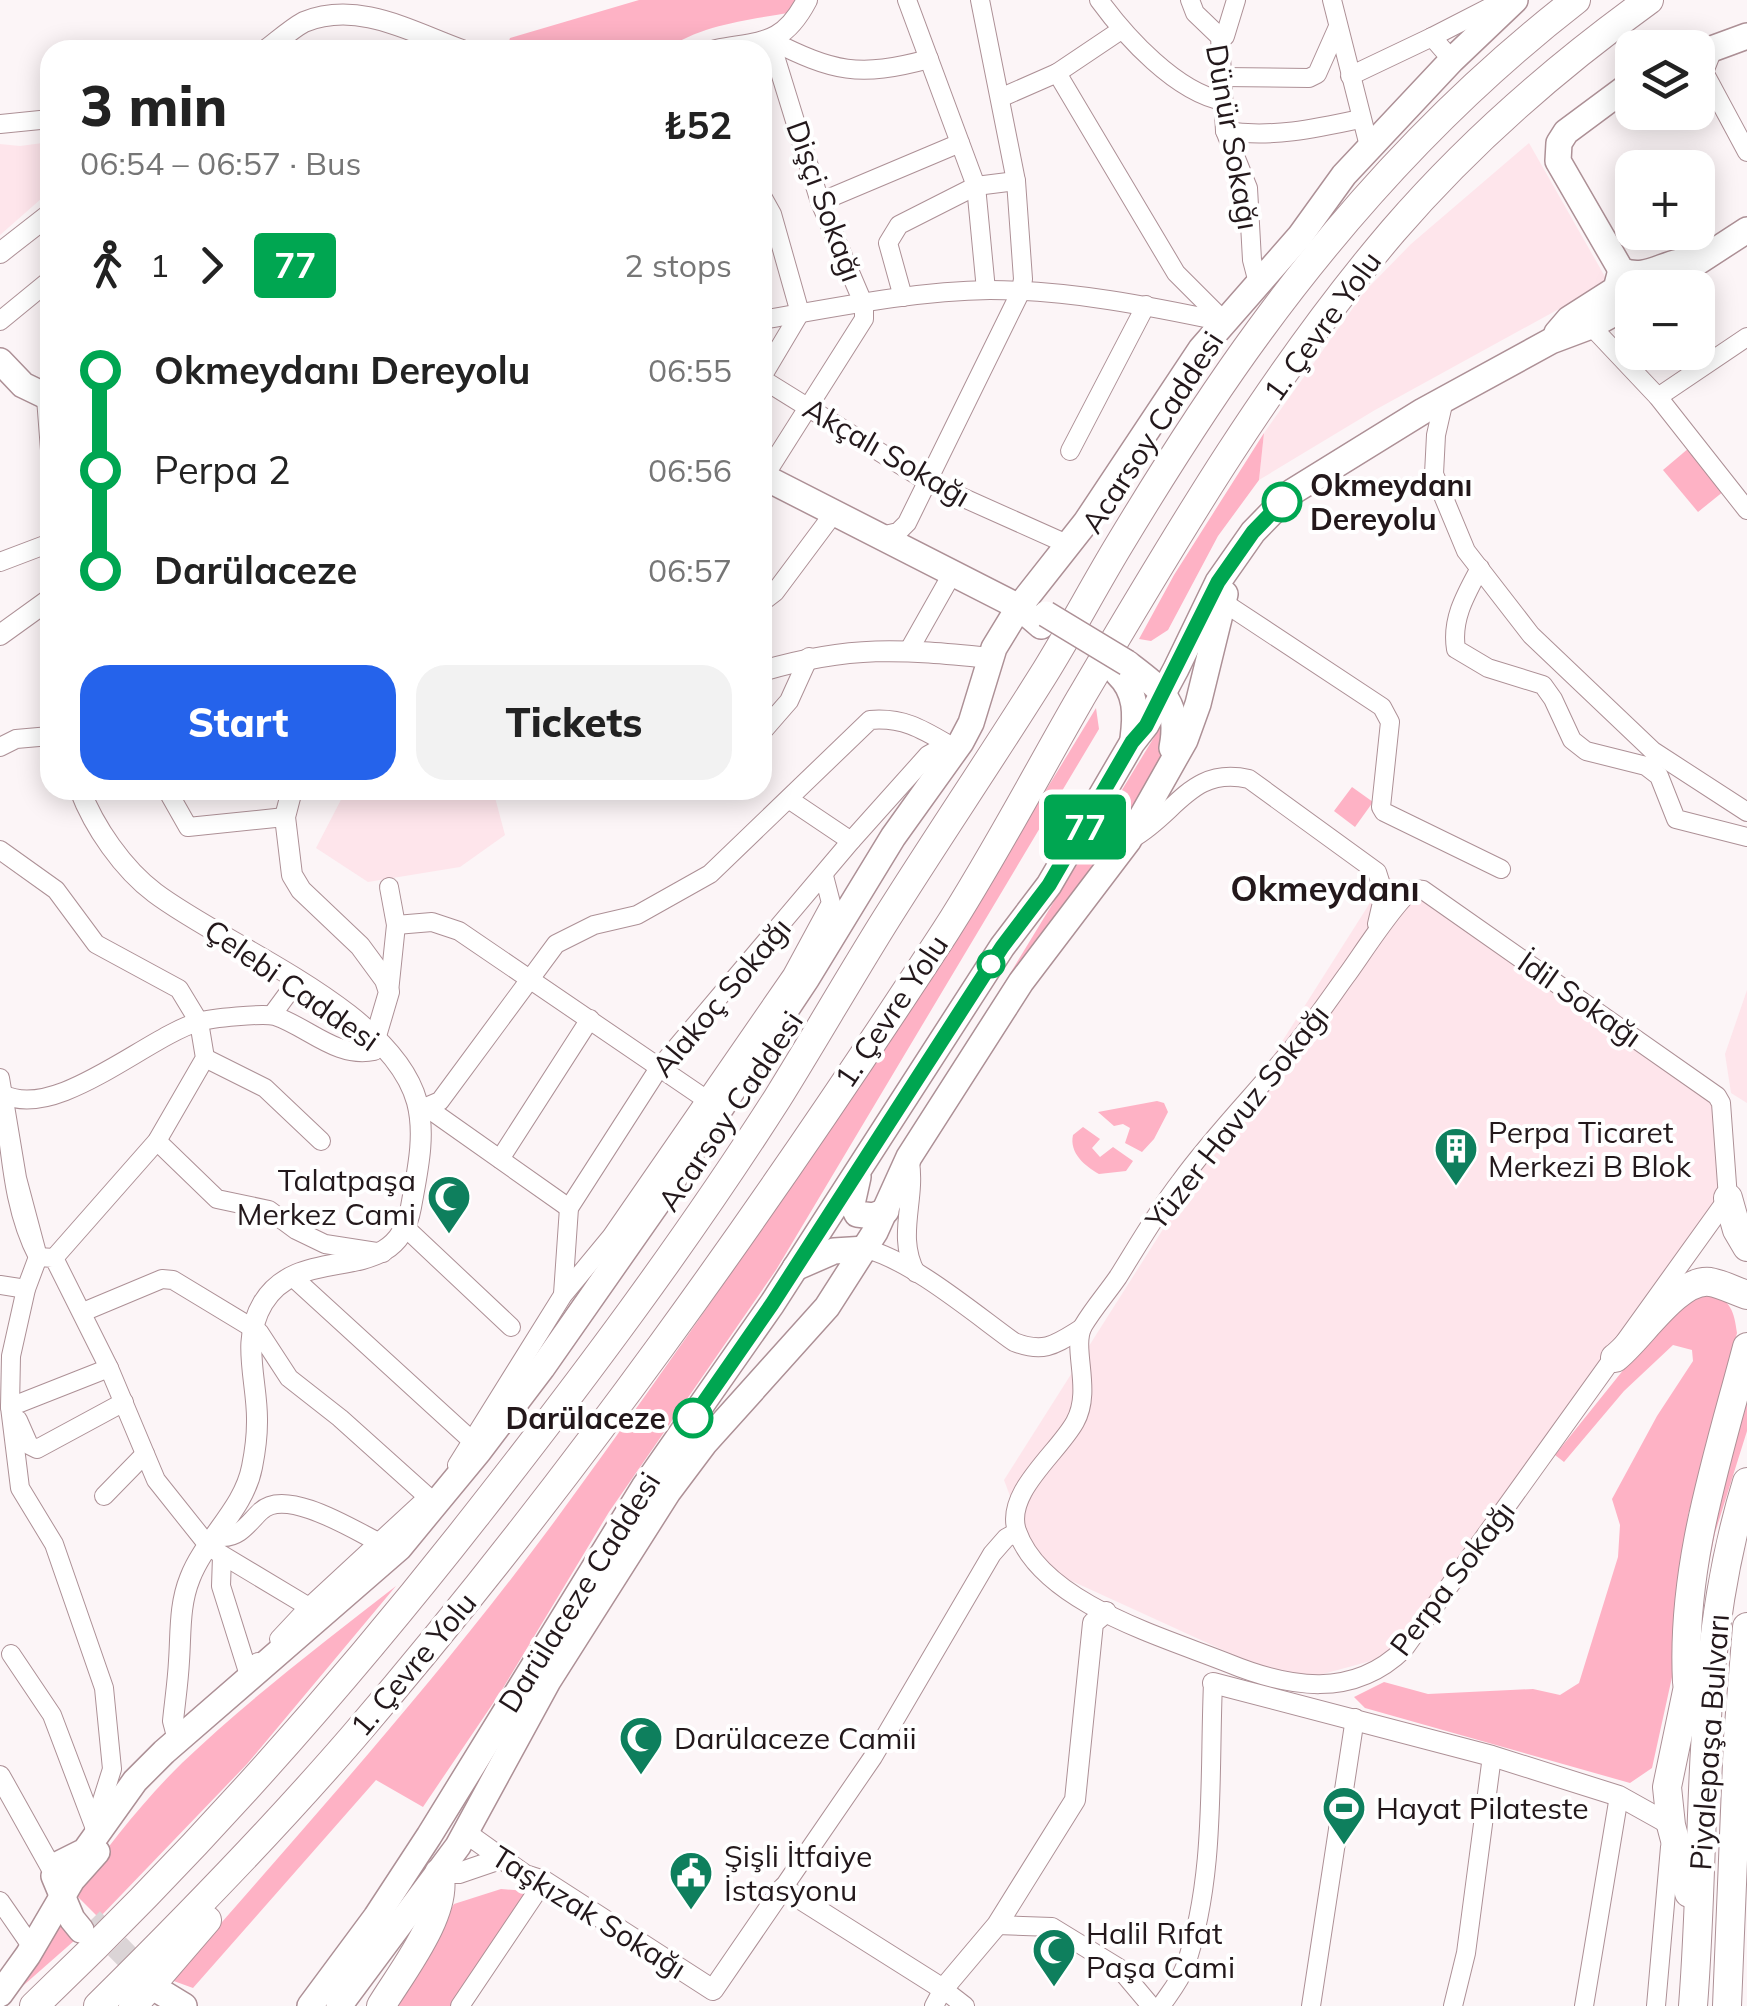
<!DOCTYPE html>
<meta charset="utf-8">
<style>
:root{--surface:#fff;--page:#f2f2f2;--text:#222;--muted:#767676;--accent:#2563eb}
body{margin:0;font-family:Mulish,sans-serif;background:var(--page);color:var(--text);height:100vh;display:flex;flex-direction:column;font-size:38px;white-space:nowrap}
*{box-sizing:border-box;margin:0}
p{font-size:32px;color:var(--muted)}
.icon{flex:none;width:55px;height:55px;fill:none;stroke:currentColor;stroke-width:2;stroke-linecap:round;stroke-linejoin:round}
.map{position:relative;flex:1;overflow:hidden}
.details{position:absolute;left:40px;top:40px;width:732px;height:760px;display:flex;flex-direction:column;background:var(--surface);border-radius:30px;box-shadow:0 5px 25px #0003}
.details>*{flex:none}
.badge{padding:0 20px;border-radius:8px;font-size:35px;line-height:65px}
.fabs{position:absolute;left:1615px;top:30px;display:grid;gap:20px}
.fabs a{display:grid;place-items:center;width:100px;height:100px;border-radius:20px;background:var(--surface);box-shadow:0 5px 25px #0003;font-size:50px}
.map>.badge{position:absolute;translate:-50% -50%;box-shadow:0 0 0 5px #fff}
.legs{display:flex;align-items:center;gap:15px;height:110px;padding:0 40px;font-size:32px}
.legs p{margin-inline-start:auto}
.head{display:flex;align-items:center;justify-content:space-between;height:170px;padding:0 40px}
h1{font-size:55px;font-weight:800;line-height:75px}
.primary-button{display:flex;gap:20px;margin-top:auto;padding:20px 40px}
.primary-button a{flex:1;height:115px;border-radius:30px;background:var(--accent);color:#fff;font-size:40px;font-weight:800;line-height:115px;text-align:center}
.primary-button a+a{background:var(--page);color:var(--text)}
ul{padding:0 40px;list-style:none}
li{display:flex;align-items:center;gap:35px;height:100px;font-size:38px}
li i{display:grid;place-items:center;width:15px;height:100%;margin:0 12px;background:currentColor}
li i::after{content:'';width:25px;height:25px;margin:-12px;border:8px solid;border-radius:50%;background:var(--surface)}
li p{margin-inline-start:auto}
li:first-child i{background:linear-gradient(#0000 50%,currentColor 0)}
li:last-child i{background:linear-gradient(currentColor 50%,#0000 0)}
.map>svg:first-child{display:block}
.built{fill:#fee5eb}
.green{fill:#feb2c5}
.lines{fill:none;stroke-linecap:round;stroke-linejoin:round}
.secondary-tunnel{stroke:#dbd4d6;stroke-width:25;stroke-dasharray:25 12;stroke-linecap:butt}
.minor-casing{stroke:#ad9096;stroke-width:20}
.tertiary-casing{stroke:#ad9096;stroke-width:22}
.secondary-casing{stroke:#ad9096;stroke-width:28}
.primary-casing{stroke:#ad9096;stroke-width:30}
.trunk-casing{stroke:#ad9096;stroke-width:30}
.minor{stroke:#fff;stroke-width:18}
.tertiary{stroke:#fff;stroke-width:20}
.secondary{stroke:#fff;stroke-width:25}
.primary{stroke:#fff;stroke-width:28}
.trunk{stroke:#fff;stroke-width:28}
.secondary-bridge-casing{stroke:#ad9096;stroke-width:28;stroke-linecap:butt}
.secondary-bridge{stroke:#fff;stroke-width:25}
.line-1-casing{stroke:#fff;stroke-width:22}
.line-1{stroke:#00a651;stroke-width:15}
.stop-1-dot{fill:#fff;stroke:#00a651;stroke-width:5}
.labels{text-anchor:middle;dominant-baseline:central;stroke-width:8;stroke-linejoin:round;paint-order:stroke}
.street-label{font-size:30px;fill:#23181b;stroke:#fff}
.stop-label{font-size:30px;font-weight:bold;fill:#23181b;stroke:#fff;text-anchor:start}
.poi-label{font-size:30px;fill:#23181b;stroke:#fff;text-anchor:start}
.quarter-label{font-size:35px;font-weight:bold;fill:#23181b;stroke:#fff}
</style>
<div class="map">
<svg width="1747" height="2006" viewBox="0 0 1747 2006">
<rect width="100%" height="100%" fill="#fcf5f7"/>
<g class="built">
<polygon points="50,142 50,191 0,235 0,144 20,146"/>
<polygon points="1529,143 1608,282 1375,410 1259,480 1264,433 1365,291 1411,244"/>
<polygon points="346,790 493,790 505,835 460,867 368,882 316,848"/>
<polygon points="1387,876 1714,1105 1720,1199 1389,1656 1312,1677 1271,1672 1052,1572 1022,1528 1004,1480"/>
<polygon points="1747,990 1747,1103 1731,1093 1725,1054"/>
</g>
<g class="green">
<path d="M 639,0 L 799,0 L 793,12 C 750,20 702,24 665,50 L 506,50 L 510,38 Z"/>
<polygon points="1264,433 1259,480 1218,536 1168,630 1151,641 1139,639 1174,575"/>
<polygon points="1689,448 1724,491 1698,512 1663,470"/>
<path d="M 1096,708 L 1099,729 L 776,1270 L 609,1512 L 500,1693 L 423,1807 L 376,1780 L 193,1988 L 171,1980 C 303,1829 438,1680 557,1518 C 748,1257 928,986 1096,708 Z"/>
<polygon points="1167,716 1166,743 1158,766 1120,830 976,1039 972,1036"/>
<polygon points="1352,787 1373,802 1355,827 1334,811"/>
<polygon points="1157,1101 1164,1103 1168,1112 1154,1139 1142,1152 1125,1143 1130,1128 1123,1124 1114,1126 1098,1112"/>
<path d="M 1083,1127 L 1100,1139 L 1092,1148 L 1100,1157 L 1113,1147 L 1133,1161 L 1126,1171 L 1099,1174 C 1085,1166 1069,1153 1073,1135 Z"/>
<path d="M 1710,1292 C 1731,1301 1734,1311 1737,1333 L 1688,1515 L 1674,1668 L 1652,1768 L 1630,1783 L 1365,1708 L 1354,1697 L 1384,1682 L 1428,1694 L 1533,1689 L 1560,1695 L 1579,1683 L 1618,1557 L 1620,1525 L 1612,1499 L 1657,1416 L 1693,1361 L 1692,1350 L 1673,1345 L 1624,1391 L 1564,1462 L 1555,1455 L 1669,1313 Z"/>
<polygon points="1747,1376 1747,1431 1715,1533 1701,1603 1698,1587"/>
<path d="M 396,1586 L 247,1764 L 99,1918 L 74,1893 C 107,1848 142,1802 182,1763 C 249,1699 323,1643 396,1586 Z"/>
<polygon points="501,1889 526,1891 450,2006 392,2006 454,1904"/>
<polygon points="59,1919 75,1940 0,2006"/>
</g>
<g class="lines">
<polyline class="secondary-tunnel" points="91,1920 151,1981"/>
<defs>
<g id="minor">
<polyline points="907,0 976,186 986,290"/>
<path d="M 1099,0 C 1126,37 1176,92 1223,101"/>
<polyline points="1190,0 1195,13 1220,37 1225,131 1248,188 1252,260 1258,283"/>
<polyline points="1332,0 1370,150"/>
<polyline points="1220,37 1225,36 1236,0"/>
<path d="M 770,40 C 834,72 858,78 929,59"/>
<polyline points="1713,49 1704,72 1747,152"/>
<polyline points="1452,60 1432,37 1504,0"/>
<polyline points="1057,73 1121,30"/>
<polyline points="1350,76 1432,37"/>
<polyline points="1222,77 1309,78 1317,74 1337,29"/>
<polyline points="1000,98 1057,73 1176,273 1225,322"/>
<polyline points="0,124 50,119"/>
<path d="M 1225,131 C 1272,138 1314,129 1360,119"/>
<polyline points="762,196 772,214 800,313 762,377"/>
<polyline points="820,202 960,143"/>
<polyline points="903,297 888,243 899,225 976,186 1016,181"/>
<path d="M 762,320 C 837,307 915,291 990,290 C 1069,290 1149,306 1225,322"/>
<polyline points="0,321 50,280"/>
<polyline points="1591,326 1658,397 1747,510"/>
<polyline points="762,379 928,482 1069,545"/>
<polyline points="1658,397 1747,337"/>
<polyline points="46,398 50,450"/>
<polyline points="1444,400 1436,435 1434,474 1466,551 1531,635 1653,751 1747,812"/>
<polyline points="1070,451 1146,305"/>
<polyline points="764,477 864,319 864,305 820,202 770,40"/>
<polyline points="881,536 898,532 907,523 1021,291 1023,279 1016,181 980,0"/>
<polyline points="0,562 50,543"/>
<path d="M 1480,568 C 1466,594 1451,619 1456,649 L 1488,668 L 1543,685 L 1553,699 L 1572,740 L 1586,751 L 1646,766 L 1659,776 L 1676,819 L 1747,837"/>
<polyline points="762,602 775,592 828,521 825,507"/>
<polyline points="1223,602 1382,707 1390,722 1381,807 1384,812 1501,869"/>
<polyline points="909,650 952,574"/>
<polyline points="762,732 789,701 809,657"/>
<polyline points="0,747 16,739 50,736"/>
<polyline points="167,790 188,827 285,817"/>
<polyline points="790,800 851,841"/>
<path d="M 1133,838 C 1177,813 1191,766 1249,779 L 1377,872 L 1384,894 L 1377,924"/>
<polyline points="0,850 56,890 96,944 179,989 199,1022 205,1058 157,1141 54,1258"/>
<polyline points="389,887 396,925 389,992"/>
<path d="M 1415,889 L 1423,890 L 1717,1096 L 1721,1103 L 1728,1198 L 1404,1649 C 1353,1699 1289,1688 1228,1663 C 1163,1637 1042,1603 1017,1531 C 1004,1493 1058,1453 1075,1422 C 1093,1390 1071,1348 1083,1326 C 1093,1309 1107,1293 1118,1277 C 1138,1245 1157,1212 1180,1182 C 1214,1135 1255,1094 1292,1049 C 1311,1026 1328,1001 1346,976 C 1359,959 1399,895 1415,889 Z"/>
<polyline points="396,925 432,922 459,931 707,1100"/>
<polyline points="272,1015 297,981"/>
<polyline points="205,1058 265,1088 321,1141"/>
<path d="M 0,1078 C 11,1138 9,1202 38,1257 L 17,1178 L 3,1094"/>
<path d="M 3,1094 C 55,1122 147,1037 198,1022 C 211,1018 263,1013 275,1016 C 308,1027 337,1059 374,1051 L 376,1036"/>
<path d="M 426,1107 L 440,1101 L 556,944 L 594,925 L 637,915 L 710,874 L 870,720 C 906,717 925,731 956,749"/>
<polyline points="426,1107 569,1208"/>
<polyline points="157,1141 217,1199 269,1210 296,1230 325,1244 383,1253"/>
<polyline points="500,1159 590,1019"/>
<path d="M 910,1162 C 916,1201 896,1236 916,1273"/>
<polyline points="409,1231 511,1327"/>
<path d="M 866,1249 C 911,1260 975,1314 1014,1342 C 1045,1354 1056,1344 1082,1328"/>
<polyline points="296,1280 470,1439"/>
<polyline points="0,1285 26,1289"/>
<polyline points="563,1294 569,1208 659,1068 851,841 928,755 937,750 955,749"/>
<polyline points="83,1312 162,1279 173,1280 254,1329"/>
<polyline points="259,1332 289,1378 340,1418 428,1497 309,1607 279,1639"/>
<polyline points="10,1407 109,1368"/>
<polyline points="18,1420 29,1445 37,1449 124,1402"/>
<polyline points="457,1465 563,1295 611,1237 792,975 831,903 824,876"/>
<polyline points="104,1496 145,1454"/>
<path d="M 222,1537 C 240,1538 249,1522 261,1511 C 286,1487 354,1530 380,1543"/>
<polyline points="214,1550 309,1607"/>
<polyline points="222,1556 221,1586 248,1672 258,1662"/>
<polyline points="11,1654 52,1715 94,1826"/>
<polyline points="95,1833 94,1826 112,1769 104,1688 54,1544 20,1488 10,1407 11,1356 26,1289 38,1257 54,1258 109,1368 156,1480 207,1544"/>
<polyline points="783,1888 873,1757 992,1554 1006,1538 1017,1532"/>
<polyline points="0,1901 27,1940"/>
<polyline points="997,1925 1052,1927 1119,1968 1151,2006"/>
<polyline points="460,2006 544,1881"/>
<polyline points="934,2006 943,1989 965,2006"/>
<path d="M 1161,2006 C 1169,1994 1180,1981 1185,1967 C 1216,1878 1209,1776 1213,1683"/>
<polyline points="1311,2006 1355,1718"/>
<polyline points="1453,2006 1466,1953 1492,1756"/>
<polyline points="1584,2006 1619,1796"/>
<polyline points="1656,2006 1670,1847"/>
</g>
<g id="tertiary">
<path d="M 266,50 C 278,41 291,29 304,22 C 358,0 412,32 462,50"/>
<path d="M 716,50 C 762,41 783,46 807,0"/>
<polyline points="0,253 50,214"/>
<polyline points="0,635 50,599"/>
<path d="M 762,671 C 851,645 900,649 990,658"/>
<path d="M 80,790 C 94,827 123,869 155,893 C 228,948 392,1010 417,1102 C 426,1136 417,1173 411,1207 C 396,1291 302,1239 263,1303 C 240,1341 258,1382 257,1422 C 257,1437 255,1452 252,1467 C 244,1509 205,1539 190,1578 C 179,1605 181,1633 179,1661 C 178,1681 175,1701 173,1721 L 178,1740"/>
<polyline points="292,790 285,817 292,875 301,890 360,946 385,980 389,992 376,1036"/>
<polyline points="1213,1683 1492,1756 1619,1796 1671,1825"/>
<polyline points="0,1776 53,1871"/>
<polyline points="466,1833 525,1875 544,1881 713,1990 783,1888 943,1989 997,1925 1075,1800 1093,1623 1106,1612"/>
<polyline points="439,1873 459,1873 500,1859"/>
</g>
<g id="secondary">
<polyline points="1698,54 1747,36"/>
<path d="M 1632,83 L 1566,132 L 1559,143 L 1558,161 L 1621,270 C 1649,283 1669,256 1695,262"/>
<polyline points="1684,271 1747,230"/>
<polyline points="1557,333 1569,319 1616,289 1621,270"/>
<polyline points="0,361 23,385 50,398"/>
<polyline points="762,476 1019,607 1041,626"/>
<path d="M 1127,663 C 1161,689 1181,702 1172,748"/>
<path d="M 1118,674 C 1137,692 1136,715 1133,739"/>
<polyline points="858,1177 852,1204 857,1214 873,1216 886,1211"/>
<polyline points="795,1268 834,1251 866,1249"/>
<polyline points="81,1930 72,1919 54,1876 59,1864 85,1851 135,1781 164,1752 399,1548 479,1451 542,1368 663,1195 807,978 893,837 961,742 971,723 994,648 1019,607 1086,522 1201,349 1300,236 1344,175 1452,60 1515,0"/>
<polyline points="161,1992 184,2006"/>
<polyline points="0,1994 28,1955 72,1880 97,1852"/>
<polyline points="310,2006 376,1917 429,1836 644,1487 772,1304 1002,947 1049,885 1132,743 1146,725 1176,669 1218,582 1253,532 1292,492 1423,411 1551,341 1591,326 1632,303"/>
<polyline points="339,2006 458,1846 548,1681 668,1492 704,1444 827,1307 875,1232 909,1157 1021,982 1128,841 1185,740 1198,704 1225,594"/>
</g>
<g id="primary">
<polyline points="1728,1198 1737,1230 1747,1247"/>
<path d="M 1615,1358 C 1640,1339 1677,1278 1710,1282 C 1722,1284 1735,1291 1747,1295"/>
<path d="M 1687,1682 C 1681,1566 1718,1457 1747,1347"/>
<polyline points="1689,1893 1671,1825 1667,1787 1692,1667"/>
<path d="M 381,2006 C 401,1973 450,1911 439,1873"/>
<path d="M 1693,2006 C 1707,1830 1694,1653 1747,1482"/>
<polyline points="1727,2006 1738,1738 1747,1627"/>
</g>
<g id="trunk">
<path d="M 34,2006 C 195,1853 341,1688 478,1513 C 583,1379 685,1243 777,1099 C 813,1041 847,982 883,924 C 935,841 990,760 1042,677 C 1069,634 1093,588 1119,545 C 1163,472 1209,399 1259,331 C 1349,208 1456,93 1576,0"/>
<path d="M 98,2006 C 186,1919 273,1830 354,1736 C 570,1484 764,1210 945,932 C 994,856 1035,777 1080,699 C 1175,538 1271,374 1393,231 C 1468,144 1556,67 1649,0"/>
<polyline points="133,2006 207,1920"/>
</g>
</defs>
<use href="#minor" class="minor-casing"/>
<use href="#tertiary" class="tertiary-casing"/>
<use href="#secondary" class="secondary-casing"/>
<use href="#primary" class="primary-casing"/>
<use href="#trunk" class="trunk-casing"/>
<use href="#minor" class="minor"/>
<use href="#tertiary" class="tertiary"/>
<use href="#secondary" class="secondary"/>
<use href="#primary" class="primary"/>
<use href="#trunk" class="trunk"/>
<defs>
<polyline id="secondary-bridge" points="1046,614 1127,663"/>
</defs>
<use href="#secondary-bridge" class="secondary-bridge-casing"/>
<use href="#secondary-bridge" class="secondary-bridge"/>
</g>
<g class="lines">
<defs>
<polyline id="line-1" points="693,1418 772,1304 1002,947 1049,885 1132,742 1146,726 1218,582 1253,532 1282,502"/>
</defs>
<use href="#line-1" class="line-1-casing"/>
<use href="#line-1" class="line-1"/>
</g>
<defs>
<symbol id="building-pin" viewBox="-11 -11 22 30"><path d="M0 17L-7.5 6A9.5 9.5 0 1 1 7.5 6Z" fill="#0e7f5d" stroke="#fff"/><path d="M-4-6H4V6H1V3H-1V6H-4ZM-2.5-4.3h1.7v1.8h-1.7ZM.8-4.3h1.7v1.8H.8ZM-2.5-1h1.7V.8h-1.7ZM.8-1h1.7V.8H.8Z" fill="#fff"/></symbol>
<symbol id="mosque-pin" viewBox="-11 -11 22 30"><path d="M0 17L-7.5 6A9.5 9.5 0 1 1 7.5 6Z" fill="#0e7f5d" stroke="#fff"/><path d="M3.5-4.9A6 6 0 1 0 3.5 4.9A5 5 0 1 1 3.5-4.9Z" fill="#fff"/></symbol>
<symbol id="stadium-pin" viewBox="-11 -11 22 30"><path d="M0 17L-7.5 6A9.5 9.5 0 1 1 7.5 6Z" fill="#0e7f5d" stroke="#fff"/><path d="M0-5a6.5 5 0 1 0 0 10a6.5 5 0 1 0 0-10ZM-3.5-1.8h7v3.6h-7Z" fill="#fff"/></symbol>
<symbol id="civic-pin" viewBox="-11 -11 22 30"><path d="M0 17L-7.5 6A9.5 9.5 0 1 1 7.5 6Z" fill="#0e7f5d" stroke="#fff"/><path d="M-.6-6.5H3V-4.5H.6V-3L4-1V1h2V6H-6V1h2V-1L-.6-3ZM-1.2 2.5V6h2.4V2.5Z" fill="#fff"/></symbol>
</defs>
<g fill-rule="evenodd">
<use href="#building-pin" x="1431" y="1124" width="50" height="68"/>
<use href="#mosque-pin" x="424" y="1172" width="50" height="68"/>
<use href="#mosque-pin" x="616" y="1713" width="50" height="68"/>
<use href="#stadium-pin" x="1319" y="1783" width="50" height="68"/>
<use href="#civic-pin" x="666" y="1848" width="50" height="68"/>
<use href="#mosque-pin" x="1029" y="1925" width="50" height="68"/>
</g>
<g class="stop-1-dot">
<circle cx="1282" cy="502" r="18"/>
<circle cx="991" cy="964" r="12"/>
<circle cx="693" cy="1418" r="18"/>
</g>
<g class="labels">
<g class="street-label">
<text transform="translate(1233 137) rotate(80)">Dünür Sokağı</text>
<text transform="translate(825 201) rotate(70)">Dişçi Sokağı</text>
<text transform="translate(1322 326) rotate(-54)">1. Çevre Yolu</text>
<text transform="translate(1152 432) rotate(-57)">Acarsoy Caddesi</text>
<text transform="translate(887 452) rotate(30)">Akçalı Sokağı</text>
<text transform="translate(292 985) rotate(35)">Çelebi Caddesi</text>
<text transform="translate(721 997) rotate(-50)">Alakoç Sokağı</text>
<text transform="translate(1580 999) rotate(35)">İdil Sokağı</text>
<text transform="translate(891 1011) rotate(-56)">1. Çevre Yolu</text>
<text transform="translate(730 1111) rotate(-56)">Acarsoy Caddesi</text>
<text transform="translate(1237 1117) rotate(-52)">Yüzer Havuz Sokağı</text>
<text transform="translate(1452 1578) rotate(-53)">Perpa Sokağı</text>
<text transform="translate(579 1592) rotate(-58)">Darülaceze Caddesi</text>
<text transform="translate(413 1664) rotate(-50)">1. Çevre Yolu</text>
<text transform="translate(1709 1742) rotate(-86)">Piyalepaşa Bulvarı</text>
<text transform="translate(589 1912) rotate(32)">Taşkızak Sokağı</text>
</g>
<g class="stop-label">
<text x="1310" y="485">Okmeydanı<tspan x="1310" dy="34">Dereyolu</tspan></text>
<text x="666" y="1418" text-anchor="end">Darülaceze</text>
</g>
<g class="poi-label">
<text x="1488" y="1132">Perpa Ticaret<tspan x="1488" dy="34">Merkezi B Blok</tspan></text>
<text x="416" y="1180" text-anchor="end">Talatpaşa<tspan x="416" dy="34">Merkez Cami</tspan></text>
<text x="674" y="1738">Darülaceze Camii</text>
<text x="1376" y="1808">Hayat Pilateste</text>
<text x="724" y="1856">Şişli İtfaiye<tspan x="724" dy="34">İstasyonu</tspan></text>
<text x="1086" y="1933">Halil Rıfat<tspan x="1086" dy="34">Paşa Cami</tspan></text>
</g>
<g class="quarter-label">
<text x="1325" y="888">Okmeydanı</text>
</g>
</g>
</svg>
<div class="fabs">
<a><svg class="icon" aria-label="layers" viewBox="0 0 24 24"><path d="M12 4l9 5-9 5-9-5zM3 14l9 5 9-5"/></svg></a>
<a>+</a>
<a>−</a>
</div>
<b class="badge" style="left:1085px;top:827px;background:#00a651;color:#fff">77</b>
<section class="details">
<div class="head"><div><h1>3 min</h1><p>06:54 – 06:57 · Bus</p></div><b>₺52</b></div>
<div class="legs"><svg class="icon" aria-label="walk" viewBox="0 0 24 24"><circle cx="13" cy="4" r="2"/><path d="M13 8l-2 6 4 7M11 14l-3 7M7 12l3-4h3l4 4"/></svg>1<svg class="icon" aria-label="forward" viewBox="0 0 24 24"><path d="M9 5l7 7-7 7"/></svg><b class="badge" style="background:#00a651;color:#fff">77</b><p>2 stops</p></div>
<ul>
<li><i style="color:#00a651"></i><b>Okmeydanı Dereyolu</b><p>06:55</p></li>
<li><i style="color:#00a651"></i><span>Perpa 2</span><p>06:56</p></li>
<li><i style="color:#00a651"></i><b>Darülaceze</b><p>06:57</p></li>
</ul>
<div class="primary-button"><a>Start</a><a>Tickets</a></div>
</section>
</div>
